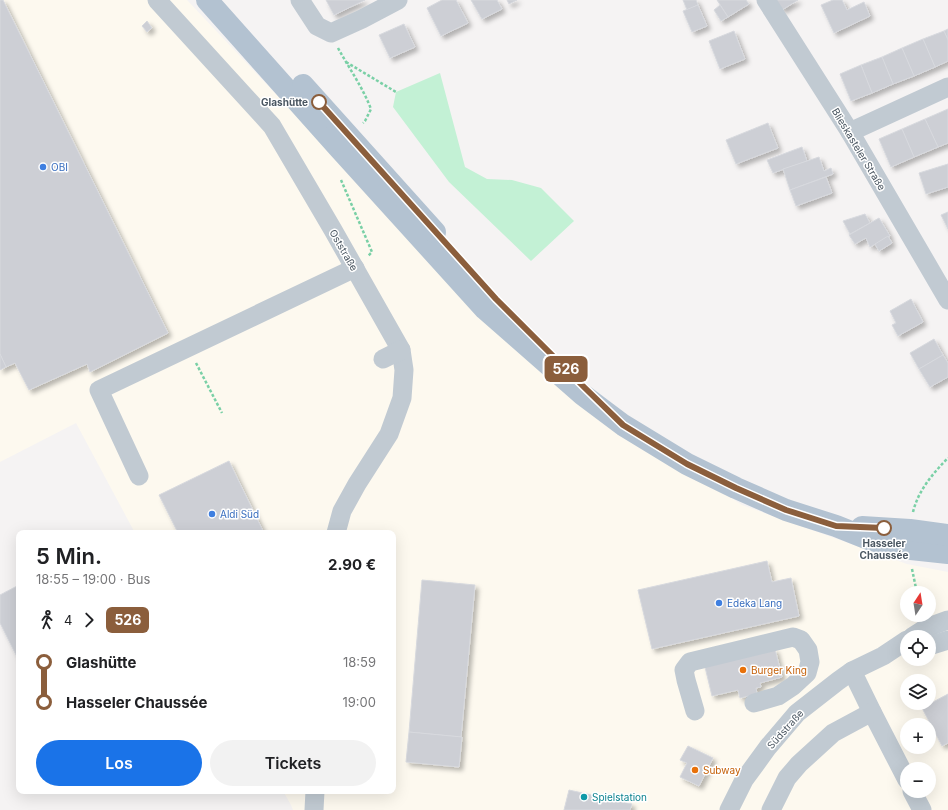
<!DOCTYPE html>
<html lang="de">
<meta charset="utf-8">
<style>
:root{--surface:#fff;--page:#f2f2f2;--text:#202124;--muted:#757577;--accent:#1a73e8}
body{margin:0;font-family:Inter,sans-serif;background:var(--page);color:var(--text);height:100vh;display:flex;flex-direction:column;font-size:15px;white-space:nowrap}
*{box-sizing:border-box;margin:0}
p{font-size:13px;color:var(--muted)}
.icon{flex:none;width:22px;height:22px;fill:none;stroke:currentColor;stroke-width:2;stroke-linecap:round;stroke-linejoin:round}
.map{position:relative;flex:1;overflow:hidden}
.panel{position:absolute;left:16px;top:530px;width:380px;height:264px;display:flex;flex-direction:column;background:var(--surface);border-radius:8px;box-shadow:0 4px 16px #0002}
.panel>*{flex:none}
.badge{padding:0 8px;border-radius:6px;font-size:14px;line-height:26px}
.needle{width:26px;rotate:12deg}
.controls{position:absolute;left:900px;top:586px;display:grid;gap:8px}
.controls a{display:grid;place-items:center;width:36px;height:36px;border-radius:50%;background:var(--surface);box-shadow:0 4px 16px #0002;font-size:20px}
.map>.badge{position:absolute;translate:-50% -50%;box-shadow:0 0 0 2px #fff}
.legs{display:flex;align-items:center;gap:6px;height:44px;padding:0 20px;font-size:13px}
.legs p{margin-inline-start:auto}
.headline{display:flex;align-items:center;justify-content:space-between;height:68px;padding:0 20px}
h1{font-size:22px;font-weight:600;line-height:30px}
.cta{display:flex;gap:8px;margin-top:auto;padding:8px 20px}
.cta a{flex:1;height:46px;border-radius:24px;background:var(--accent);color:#fff;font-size:16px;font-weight:600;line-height:46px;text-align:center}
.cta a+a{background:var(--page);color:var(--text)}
ul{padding:0 20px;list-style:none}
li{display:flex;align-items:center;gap:14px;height:40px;font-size:15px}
li i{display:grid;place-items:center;width:6px;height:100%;margin:0 5px;background:currentColor}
li i::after{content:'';width:10px;height:10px;margin:-5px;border:3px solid;border-radius:50%;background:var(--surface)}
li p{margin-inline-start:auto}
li:first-child i{background:linear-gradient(#0000 50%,currentColor 0)}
li:last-child i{background:linear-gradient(currentColor 50%,#0000 0)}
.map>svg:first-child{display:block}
.commercial{fill:#fdf9ef;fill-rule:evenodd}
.green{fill:#c3f1d5}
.building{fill:#cdcfd5;stroke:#d7d9de;filter:url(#shadow)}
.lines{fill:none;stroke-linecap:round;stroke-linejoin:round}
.path{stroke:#7ad0a6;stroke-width:2.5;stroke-dasharray:3 2;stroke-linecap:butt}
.minor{stroke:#c1cad2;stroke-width:19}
.major{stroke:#b3c2d1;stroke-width:22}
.line-1-casing{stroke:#fff;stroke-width:9}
.line-1{stroke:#8b5e3c;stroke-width:6}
.stop-1-dot{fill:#fff;stroke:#8b5e3c;stroke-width:2}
.shop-dot{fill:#3f7fe0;stroke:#fff;stroke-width:1.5}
.food-dot{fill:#e8710a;stroke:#fff;stroke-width:1.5}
.culture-dot{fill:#0f9aa8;stroke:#fff;stroke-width:1.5}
.labels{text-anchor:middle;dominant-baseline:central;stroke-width:3;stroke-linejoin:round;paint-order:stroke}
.stop-label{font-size:10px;font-weight:bold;fill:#4a5661;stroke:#fff;text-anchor:end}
.street-label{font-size:10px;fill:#4a5661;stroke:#fff}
.shop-label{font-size:10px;fill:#366cbe;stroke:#fff;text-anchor:start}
.food-label{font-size:10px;fill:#c56008;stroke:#fff;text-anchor:start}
.culture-label{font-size:10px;fill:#0d838f;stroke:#fff;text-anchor:start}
</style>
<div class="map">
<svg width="948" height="810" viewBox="0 0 948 810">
<defs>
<filter id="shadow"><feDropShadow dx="3.5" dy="3.5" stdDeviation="2" flood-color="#0004"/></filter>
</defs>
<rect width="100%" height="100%" fill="#f5f3f3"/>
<path class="commercial" d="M 0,0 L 187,0 L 339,161 L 545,376 L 742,505 L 907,564 L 948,572 L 948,810 L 293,810 L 291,805 L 283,791 L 393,791 L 393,533 L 135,533 L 76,423 L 0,462 ZM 907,593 L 929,593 L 929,615 L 907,615 ZM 907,637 L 929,637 L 929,659 L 907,659 ZM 907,681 L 929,681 L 929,703 L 907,703 ZM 907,725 L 929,725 L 929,747 L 907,747 ZM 907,769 L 929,769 L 929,791 L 907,791 Z"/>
<polygon class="green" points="440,73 465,167 487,179 512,180 541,188 574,221 531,261 449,182 393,107 396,92"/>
<g class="building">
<polygon points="0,0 3,0 168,333 90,372 87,364 29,390 15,363 6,367 0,354"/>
<polygon points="326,0 365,0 334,15"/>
<polygon points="442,0 456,0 468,23 441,36 427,8"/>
<polygon points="471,0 497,0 502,9 482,19"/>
<polygon points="507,0 517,0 509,4"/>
<polygon points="683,0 696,0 698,5 687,10"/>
<polygon points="717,0 746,0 749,4 728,17"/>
<polygon points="776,0 798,0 782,10"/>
<polygon points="833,0 842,0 847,10 864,2 870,16 834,33 821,5"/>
<polygon points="698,5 707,26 692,32 683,11"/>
<polygon points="720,5 728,17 721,21 714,10"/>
<polygon points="147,21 152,28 147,32 142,26"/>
<polygon points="404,24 415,47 390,58 379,35"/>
<polygon points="948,29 948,40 944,31"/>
<polygon points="734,31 745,59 720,69 709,41"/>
<polygon points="944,31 948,40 948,61 935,67 923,39"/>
<polygon points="923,39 935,67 914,76 902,48"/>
<polygon points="902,48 914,76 893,84 882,57"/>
<polygon points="882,57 893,84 872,93 861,65"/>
<polygon points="861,65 872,93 851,101 840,74"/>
<polygon points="948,109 948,143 938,147 925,119"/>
<polygon points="925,119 938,147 914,157 902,129"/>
<polygon points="768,123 778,148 736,164 726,140"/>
<polygon points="902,129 914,157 891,167 879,139"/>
<polygon points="802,147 807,161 773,173 767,160"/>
<polygon points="819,157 824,171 831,168 833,174 790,190 783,169"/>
<polygon points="948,164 948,187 926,194 919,173"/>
<polygon points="826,177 832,193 796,206 790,190"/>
<polygon points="948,212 948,229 941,215"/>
<polygon points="865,214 870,223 850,234 843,221"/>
<polygon points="879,218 890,236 870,247 866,238 855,244 849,235"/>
<polygon points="888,236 892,243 879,251 875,244"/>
<polygon points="911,299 923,322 898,336 892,325 896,323 890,311"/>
<polygon points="934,339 943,355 919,369 910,353"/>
<polygon points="0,354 6,367 0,370"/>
<polygon points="943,355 948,363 948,377 930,387 919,369"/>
<polygon points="229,461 264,533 178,533 159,495"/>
<polygon points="767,561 772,582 791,578 799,616 652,649 638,590"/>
<polygon points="422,580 475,585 461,737 409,732"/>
<polygon points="19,585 19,661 0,623 0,595"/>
<polygon points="775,649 782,677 760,683 761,687 756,688 757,694 740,698 738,690 712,696 704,663"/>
<polygon points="948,694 948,743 942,746 922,708"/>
<polygon points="409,732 462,737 459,767 406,762"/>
<polygon points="688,746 713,758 699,786 680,777 687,763 680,760"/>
<polygon points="569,790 632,804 630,810 564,810"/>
</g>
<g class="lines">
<g class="path">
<path d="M 338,48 C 349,68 363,88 371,109 L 365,121 L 363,123"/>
<polyline points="346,62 396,92"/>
<polyline points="341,180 372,252 368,256"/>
<polyline points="196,363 222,413"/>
<path d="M 913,512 C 918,491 933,473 948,458"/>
<polyline points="912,569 917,593"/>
</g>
<g class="minor">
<polyline points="157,0 272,126 333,230 401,350 404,370 402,398 389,434 357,484 342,511 336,533"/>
<polyline points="300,0 317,26 331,33 362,19 398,0"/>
<polyline points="766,0 850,132 948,300"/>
<polyline points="850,132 948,87"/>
<polyline points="383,359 401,350"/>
<polyline points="139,476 99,390 355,268"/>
<polyline points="912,637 926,628 948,620"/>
<polyline points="929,646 948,640"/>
<polyline points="852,671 872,712 907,780"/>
<polyline points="695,711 686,680 684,670 690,662 793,637 801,640 808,650 810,662 807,673 793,686 778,696 754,703"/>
<polyline points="912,791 922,810"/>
<polyline points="314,810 315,791"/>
<polyline points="729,810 744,780 768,747 797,713 838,681 852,671 883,656 907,640"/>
<polyline points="771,810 787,778 799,764 833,733 872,712"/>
</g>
<g class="major">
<polyline points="207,0 338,147 485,309 583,395 623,425 687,464 736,488 786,510 836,526 871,540 911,549 948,553"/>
<polyline points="303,85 435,232"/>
<polyline points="862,527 910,530 948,535"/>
</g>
</g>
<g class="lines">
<defs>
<polyline id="line-1" points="319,102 496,299 585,388 623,425 687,464 736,488 786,510 836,526 884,528"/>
</defs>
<use href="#line-1" class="line-1-casing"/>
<use href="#line-1" class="line-1"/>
</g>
<g class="stop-1-dot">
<circle cx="319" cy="102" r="7"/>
<circle cx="884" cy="528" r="7"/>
</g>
<g class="shop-dot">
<circle cx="43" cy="167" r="4"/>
<circle cx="212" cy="514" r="4"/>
<circle cx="719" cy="603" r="4"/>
</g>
<g class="food-dot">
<circle cx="743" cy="670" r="4"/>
<circle cx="695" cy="770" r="4"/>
</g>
<circle class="culture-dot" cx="584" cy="797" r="4"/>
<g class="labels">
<g class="stop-label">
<text x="308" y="102">Glashütte</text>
<text x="884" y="543" text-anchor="middle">Hasseler<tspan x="884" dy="12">Chaussée</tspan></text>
</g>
<g class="street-label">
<text transform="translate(859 149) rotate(59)">Blieskasteler Straße</text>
<text transform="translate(344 250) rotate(60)">Oststraße</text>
<text transform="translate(785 729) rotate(-48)">Südstraße</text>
</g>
<g class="shop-label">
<text x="51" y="167">OBI</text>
<text x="220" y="514">Aldi Süd</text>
<text x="727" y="603">Edeka Lang</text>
</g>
<g class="food-label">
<text x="751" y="670">Burger King</text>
<text x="703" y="770">Subway</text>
</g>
<g class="culture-label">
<text x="592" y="797">Spielstation</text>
</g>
</g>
</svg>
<div class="controls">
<a><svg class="needle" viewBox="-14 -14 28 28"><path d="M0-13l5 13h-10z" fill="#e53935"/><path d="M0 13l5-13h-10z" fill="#757577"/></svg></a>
<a><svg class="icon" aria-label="locate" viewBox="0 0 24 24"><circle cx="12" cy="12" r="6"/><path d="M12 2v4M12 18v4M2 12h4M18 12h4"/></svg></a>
<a><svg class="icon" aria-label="layers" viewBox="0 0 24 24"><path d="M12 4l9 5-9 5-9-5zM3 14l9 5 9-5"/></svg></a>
<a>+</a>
<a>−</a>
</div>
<b class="badge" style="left:566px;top:369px;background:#8b5e3c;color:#fff">526</b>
<section class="panel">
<div class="headline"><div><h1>5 Min.</h1><p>18:55 – 19:00 · Bus</p></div><b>2.90 €</b></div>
<div class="legs"><svg class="icon" aria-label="walk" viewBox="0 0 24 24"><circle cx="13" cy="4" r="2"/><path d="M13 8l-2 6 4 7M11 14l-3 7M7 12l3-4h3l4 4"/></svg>4<svg class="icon" aria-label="forward" viewBox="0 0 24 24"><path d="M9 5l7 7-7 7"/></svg><b class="badge" style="background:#8b5e3c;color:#fff">526</b></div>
<ul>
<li><i style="color:#8b5e3c"></i><b>Glashütte</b><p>18:59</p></li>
<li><i style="color:#8b5e3c"></i><b>Hasseler Chaussée</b><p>19:00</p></li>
</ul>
<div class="cta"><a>Los</a><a>Tickets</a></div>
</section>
</div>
